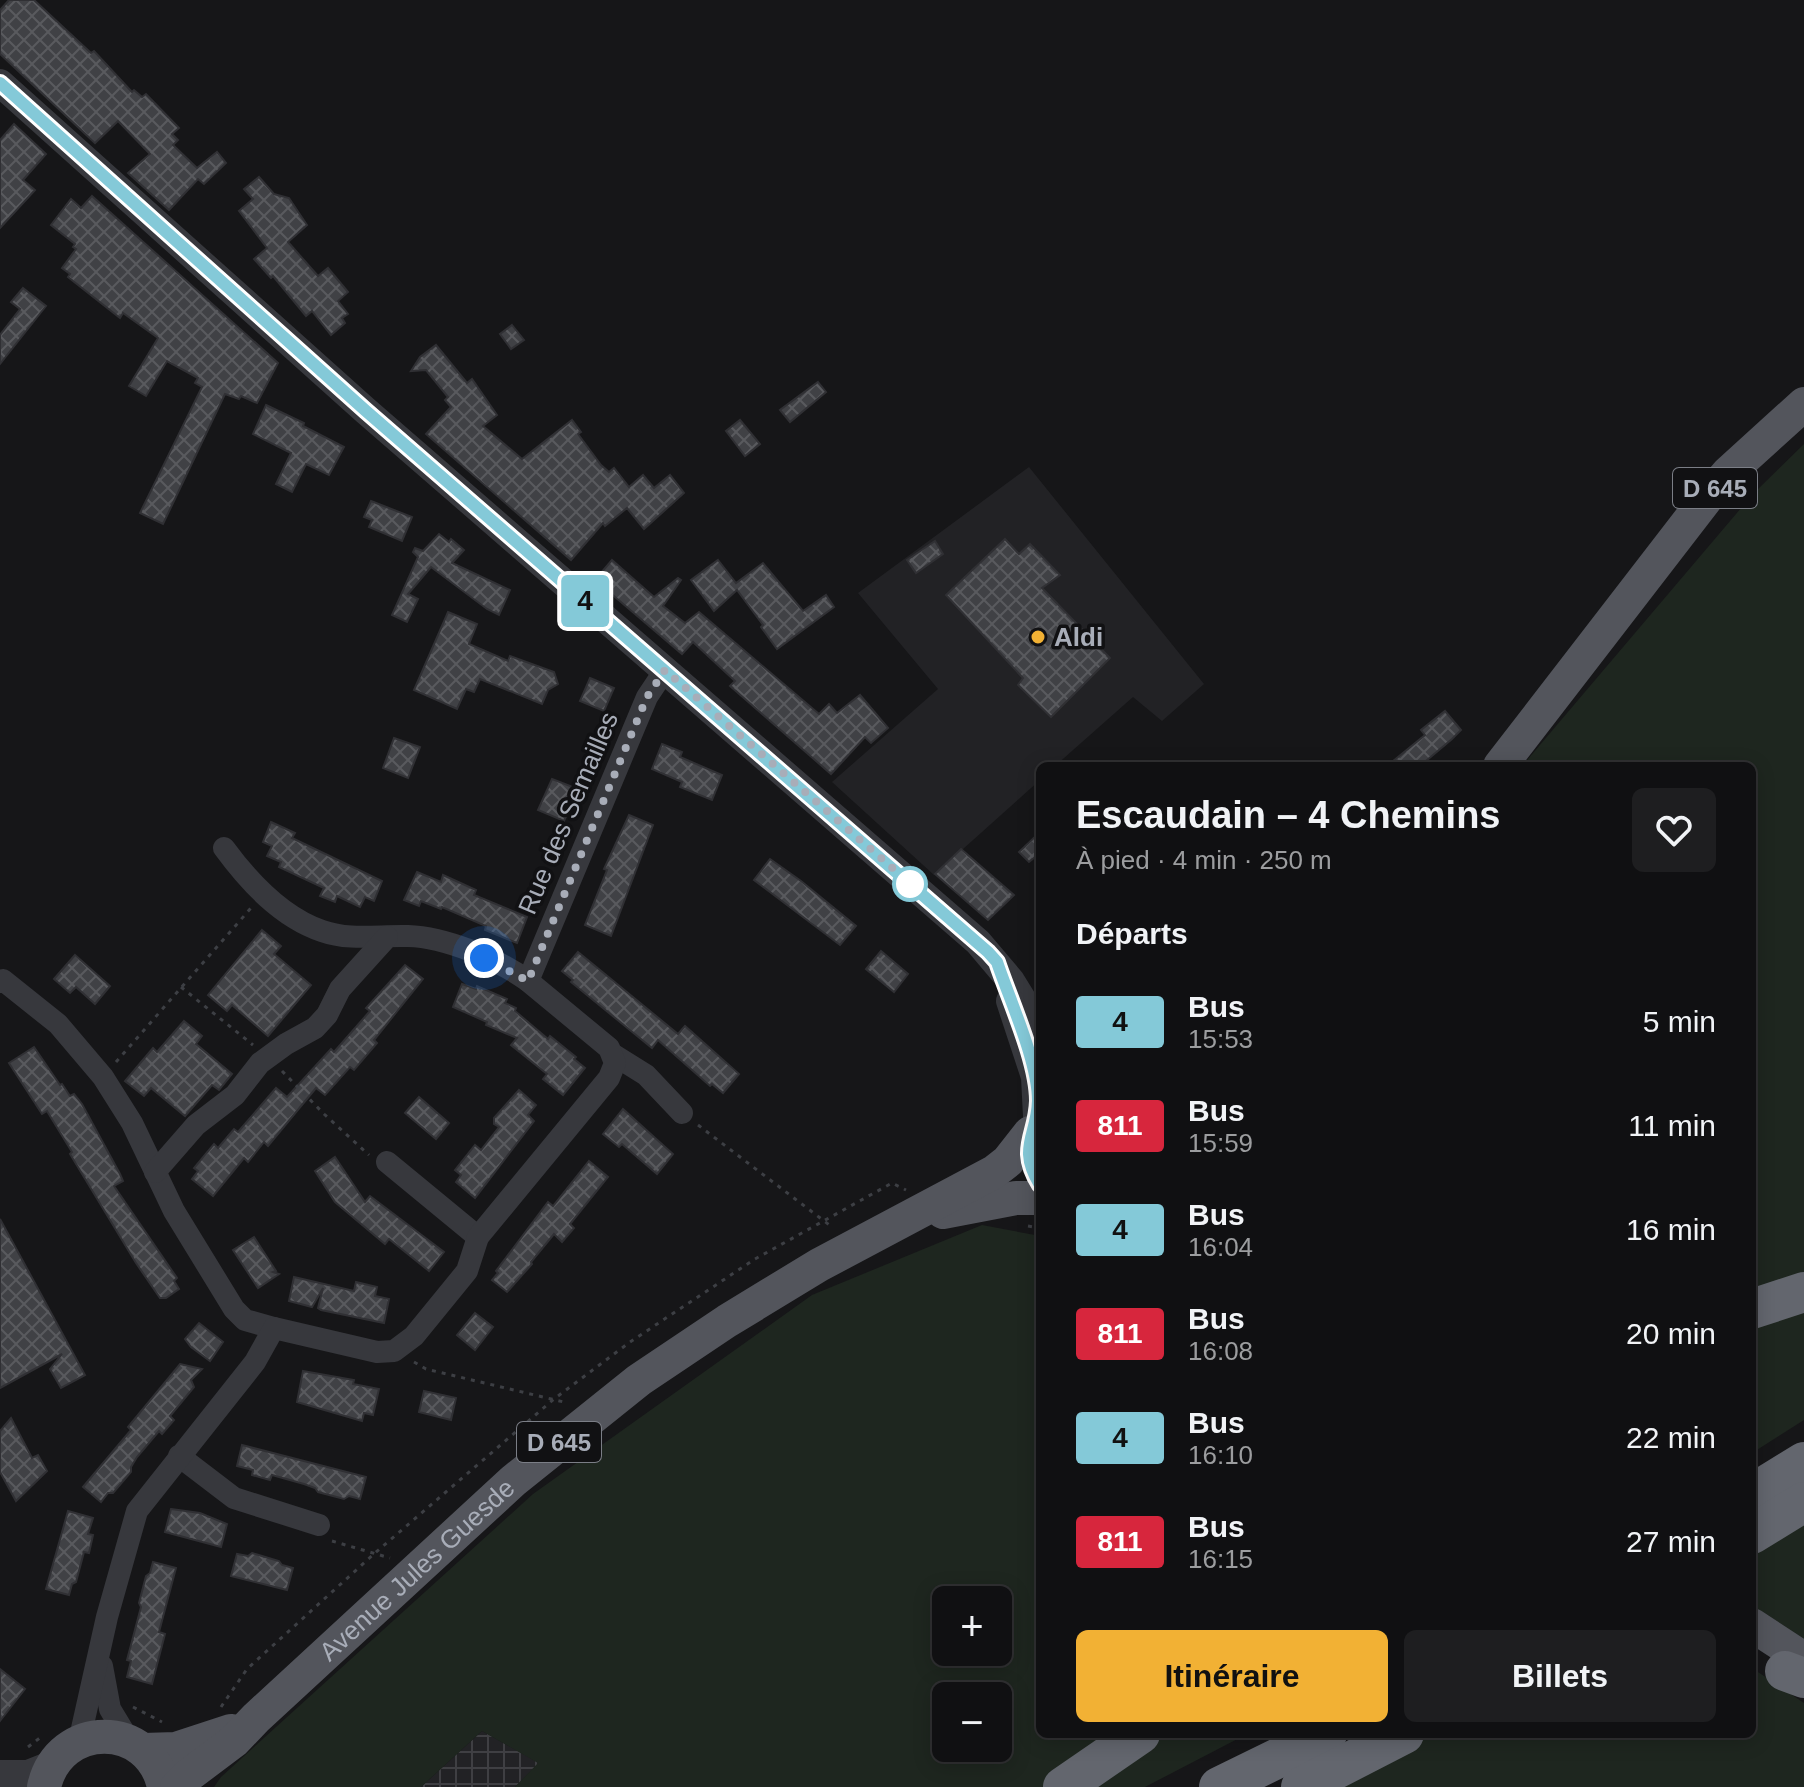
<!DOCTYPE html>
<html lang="fr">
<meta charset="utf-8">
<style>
:root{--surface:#101012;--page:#1e1e20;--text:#f1f3f6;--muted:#9c9d9f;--line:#303032;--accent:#f2b134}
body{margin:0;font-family:Arial,sans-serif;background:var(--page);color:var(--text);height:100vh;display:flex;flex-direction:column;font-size:30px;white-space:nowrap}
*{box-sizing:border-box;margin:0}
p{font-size:26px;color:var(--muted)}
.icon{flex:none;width:44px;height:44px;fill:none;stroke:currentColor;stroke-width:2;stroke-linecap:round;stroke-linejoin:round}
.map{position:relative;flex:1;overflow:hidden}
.sheet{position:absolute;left:1036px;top:762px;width:720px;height:976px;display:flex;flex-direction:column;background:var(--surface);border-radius:12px;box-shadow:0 4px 20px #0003,0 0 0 2px var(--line)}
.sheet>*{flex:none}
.badge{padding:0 16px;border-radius:6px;font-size:28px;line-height:52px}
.fabs{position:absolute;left:932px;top:1586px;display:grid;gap:16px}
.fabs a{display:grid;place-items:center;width:80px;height:80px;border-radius:12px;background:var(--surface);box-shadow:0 4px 20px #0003,0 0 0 2px var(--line);font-size:40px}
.you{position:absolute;width:40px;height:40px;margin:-20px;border:6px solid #fff;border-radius:50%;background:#1a73e8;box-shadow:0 0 0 12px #1a73e833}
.map>.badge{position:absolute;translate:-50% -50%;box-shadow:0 0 0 4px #fff}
h2{padding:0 40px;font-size:30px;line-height:72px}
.round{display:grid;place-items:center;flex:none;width:84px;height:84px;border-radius:12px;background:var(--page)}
.head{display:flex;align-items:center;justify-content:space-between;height:136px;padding:0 40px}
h1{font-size:38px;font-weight:800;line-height:60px}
.action{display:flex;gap:16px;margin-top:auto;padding:16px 40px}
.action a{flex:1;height:92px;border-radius:12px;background:var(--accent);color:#111;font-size:32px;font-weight:800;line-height:92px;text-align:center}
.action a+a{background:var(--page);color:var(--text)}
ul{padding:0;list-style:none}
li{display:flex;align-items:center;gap:24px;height:104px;padding:0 40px}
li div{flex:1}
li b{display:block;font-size:30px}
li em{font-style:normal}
li .badge{min-width:88px;font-weight:700;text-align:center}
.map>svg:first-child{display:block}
.built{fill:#222225}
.industrial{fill:url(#industrial-grid)}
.green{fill:#1e261f;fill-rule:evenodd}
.building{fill:url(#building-cross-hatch);stroke:#303034;stroke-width:2}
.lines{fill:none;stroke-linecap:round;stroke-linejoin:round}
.path{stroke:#3d3f44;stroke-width:3;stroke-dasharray:4 6;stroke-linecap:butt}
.minor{stroke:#37383d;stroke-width:22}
.tertiary{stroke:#37383d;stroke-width:28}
.primary{stroke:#53555c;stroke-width:34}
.motorway{stroke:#63666e;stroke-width:40}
.line-casing{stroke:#fff;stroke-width:18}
.line{stroke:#84c9d8;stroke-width:12}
.walk{stroke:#a8adb8;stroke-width:8;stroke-dasharray:0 14.4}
.poi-dot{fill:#f2b134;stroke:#111113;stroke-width:3}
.stop-dot{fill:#fff;stroke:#84c9d8;stroke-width:4}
.labels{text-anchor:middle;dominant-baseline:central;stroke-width:7;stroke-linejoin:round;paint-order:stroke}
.shield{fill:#111113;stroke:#7b7e86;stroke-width:2}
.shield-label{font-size:24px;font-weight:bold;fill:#a8adb8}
.poi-label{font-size:26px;font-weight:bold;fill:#a8adb8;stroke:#111113;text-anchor:start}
.street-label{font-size:26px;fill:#a8adb8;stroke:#111113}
</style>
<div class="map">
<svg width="1804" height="1787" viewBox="0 0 1804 1787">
<defs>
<pattern id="industrial-grid" width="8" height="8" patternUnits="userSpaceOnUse" patternTransform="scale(2)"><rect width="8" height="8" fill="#222225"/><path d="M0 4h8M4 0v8" fill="none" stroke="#3f3f43"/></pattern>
<pattern id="building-cross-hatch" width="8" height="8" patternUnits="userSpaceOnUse" patternTransform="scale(2)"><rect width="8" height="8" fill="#404145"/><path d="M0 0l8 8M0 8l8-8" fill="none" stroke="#595a5e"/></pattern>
</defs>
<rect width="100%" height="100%" fill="#161618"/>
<polygon class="built" points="1029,467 1204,684 1162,721 1133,697 1055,766 1040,766 1040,780 934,875 832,782 938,689 858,593"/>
<polygon class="industrial" points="482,1731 539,1763 515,1787 421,1787"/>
<g class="green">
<polygon points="1804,444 1804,1420 1752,1453 1752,766 1522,766 1753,494"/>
<path d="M 982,1225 L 1040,1236 L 1040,1734 L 1247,1734 L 1145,1787 L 515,1787 L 538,1763 L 482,1731 L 421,1787 L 214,1787 L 221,1777 L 533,1494 L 812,1295 ZM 946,1600 L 998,1600 L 998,1652 L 946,1652 ZM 946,1696 L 998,1696 L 998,1748 L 946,1748 Z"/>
<polygon points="1804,1524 1804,1639 1752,1605 1752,1557"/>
<polygon points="1752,1668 1804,1703 1804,1787 1326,1787 1427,1734 1752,1734"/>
</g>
<g class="building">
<polygon points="9,0 34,0 91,53 94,51 132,92 134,90 142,97 146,94 179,128 172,134 178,140 173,145 197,168 217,152 226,163 204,184 198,179 169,210 128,173 150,154 118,121 95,143 0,54 0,10"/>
<polygon points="14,124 46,154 23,180 35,190 0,228 0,140"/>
<polygon points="259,177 274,194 289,198 307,225 288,242 318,276 328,268 348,292 338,301 348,314 342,318 345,323 331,335 312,311 306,316 273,276 271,278 254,259 267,248 239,211 253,199 244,189"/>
<polygon points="92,196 278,363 257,403 241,396 239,399 225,394 163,524 140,513 202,387 195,383 198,378 167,361 146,396 129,386 158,338 123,313 120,318 68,277 70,274 62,268 76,249 73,247 75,244 51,225 71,199 81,208"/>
<polygon points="23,288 46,306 0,364 0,335 20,309 11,302"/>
<polygon points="512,325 524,340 511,349 500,334"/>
<polygon points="436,345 467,383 472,379 497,415 483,426 522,459 572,420 581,432 578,434 601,465 609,472 614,468 629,487 643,475 654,488 670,475 684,493 644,529 627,508 605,526 603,523 571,560 426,434 451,407 445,400 448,397 426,370 411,371 420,357"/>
<polygon points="818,382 826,392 790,422 780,410"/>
<polygon points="266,405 304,423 303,426 344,447 329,475 306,464 292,492 276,484 291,453 253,434"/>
<polygon points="740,420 760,444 745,456 726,431"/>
<polygon points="371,501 412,517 402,541 369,527 372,520 364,517"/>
<polygon points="439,534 449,542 451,539 464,550 452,563 510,590 499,615 487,609 431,567 408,594 418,599 407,622 392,615 418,557 413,552 415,548 423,551"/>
<polygon points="1005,539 1019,554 1030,544 1060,575 1042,588 1110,658 1051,717 1018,685 1023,678 946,595"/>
<polygon points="935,541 943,554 916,573 907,560"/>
<polygon points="612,560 654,597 678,578 681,580 663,606 685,623 699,612 819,714 829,704 837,713 860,695 888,728 871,743 865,737 831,774 730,686 735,681 693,642 682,654 595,580"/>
<polygon points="718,560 736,583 763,563 803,611 826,595 834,607 777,649 761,627 763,625 737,590 714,611 691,580"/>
<polygon points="448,612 477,624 469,644 508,661 510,656 554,672 558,684 548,690 542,704 480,679 474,692 466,689 457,709 414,690"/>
<polygon points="590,678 614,688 604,711 580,701"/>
<polygon points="1445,711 1461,730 1452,739 1420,766 1387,766 1425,735 1421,730"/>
<polygon points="394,738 420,747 408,778 383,768"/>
<polygon points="662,744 682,752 680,757 722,775 712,800 680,787 682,782 652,769"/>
<polygon points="552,779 578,789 564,821 538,810"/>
<polygon points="629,815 653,825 611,936 585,925 607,870 604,869"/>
<polygon points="271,822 295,833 292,838 382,881 374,901 365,897 360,907 337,896 335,902 320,896 324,888 279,867 281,862 267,856 272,846 263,842"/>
<polygon points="1040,832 1040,853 1029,862 1019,852"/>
<polygon points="961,849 1014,895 988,920 935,874"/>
<polygon points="770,859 801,881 856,926 840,945 754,880"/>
<polygon points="417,872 441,882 443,875 476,890 474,895 527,917 517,943 485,930 486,926 442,907 441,909 421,901 419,906 404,900"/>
<polygon points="262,930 281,946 274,954 311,985 268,1036 232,1005 227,1011 208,995"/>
<polygon points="881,951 908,974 894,992 866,969"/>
<polygon points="578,952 678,1034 685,1026 739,1074 723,1093 712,1084 710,1086 658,1040 652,1048 571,982 573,980 562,971"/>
<polygon points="75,955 110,986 95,1004 76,987 70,993 54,979"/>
<polygon points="405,965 423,979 374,1040 377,1043 354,1070 350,1067 325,1095 316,1088 268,1146 264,1142 248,1162 244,1158 213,1196 192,1179 198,1171 194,1168 214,1144 218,1148 234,1129 238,1132 276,1088 287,1097 331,1049 334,1052 370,1011 366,1008"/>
<polygon points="462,984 476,989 477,986 507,999 505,1003 516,1008 515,1011 548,1039 550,1036 576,1057 574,1059 585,1068 563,1095 543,1079 547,1074 511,1045 517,1038 486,1025 487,1022 453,1007"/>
<polygon points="184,1021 202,1036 196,1044 232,1074 219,1090 212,1085 185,1116 151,1088 144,1096 125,1081 153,1048 157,1052"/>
<polygon points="34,1047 60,1085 62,1084 70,1096 74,1094 82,1104 120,1174 123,1181 114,1186 177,1278 174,1281 179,1289 166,1298 160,1298 136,1263 70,1154 72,1152 47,1111 42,1114 9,1063"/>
<polygon points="519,1090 536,1105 528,1115 534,1121 475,1198 456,1182 461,1175 455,1170 475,1145 481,1150 499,1127 494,1124 494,1118"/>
<polygon points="419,1097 449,1123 436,1139 405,1113"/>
<polygon points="623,1109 673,1154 657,1174 622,1144 619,1147 603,1134"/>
<polygon points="335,1157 365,1202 370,1196 444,1252 429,1271 389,1239 385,1244 335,1202 315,1171"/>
<polygon points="589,1161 608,1177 570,1224 574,1228 562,1242 554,1234 531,1262 532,1264 507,1292 492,1280 498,1273 496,1271 548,1202 553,1206"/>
<polygon points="0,1219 85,1375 61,1388 50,1369 62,1354 0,1388"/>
<polygon points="254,1237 276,1271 273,1272 279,1274 258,1288 233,1250"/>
<polygon points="294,1277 354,1291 356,1282 377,1287 375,1296 389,1299 384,1323 321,1310 318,1308 323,1288 312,1307 289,1301"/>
<polygon points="475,1313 493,1327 475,1350 457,1335"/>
<polygon points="199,1323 223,1342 210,1361 191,1347 185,1339"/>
<polygon points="180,1364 202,1369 191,1380 194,1387 170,1416 174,1420 162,1434 159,1431 137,1457 131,1467 131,1472 113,1493 108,1493 101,1502 83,1487 131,1430 128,1427"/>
<polygon points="303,1371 354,1380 353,1384 379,1389 373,1415 364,1413 362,1421 297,1402"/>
<polygon points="424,1391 456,1398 451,1420 419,1412"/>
<polygon points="11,1418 32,1458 38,1455 47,1471 16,1501 0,1472 0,1431"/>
<polygon points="242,1445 366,1477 360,1499 349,1496 344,1499 318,1492 315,1488 304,1484 272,1475 270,1480 252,1475 253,1470 237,1466"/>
<polygon points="171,1509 200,1513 227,1524 221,1547 165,1532"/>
<polygon points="68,1511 93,1518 88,1534 93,1535 89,1553 84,1552 76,1582 72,1584 69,1595 46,1589"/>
<polygon points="252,1553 279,1561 282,1565 293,1568 287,1590 231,1576 237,1554 248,1556"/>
<polygon points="153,1562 176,1568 159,1632 165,1634 152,1684 127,1677 131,1661 127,1660 141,1607 139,1603 146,1576 150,1573"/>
<polygon points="0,1669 25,1689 0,1721"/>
</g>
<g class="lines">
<g class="path">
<polyline points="181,987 253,1045"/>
<polyline points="116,1062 251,908"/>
<polyline points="282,1071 324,1114 369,1155"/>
<polyline points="698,1125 832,1227"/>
<polyline points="1028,1226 1040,1228"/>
<polyline points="414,1362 426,1369 568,1403"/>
<polyline points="332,1541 390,1558"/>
<polyline points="133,1707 162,1722"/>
<polyline points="221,1707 247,1669 375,1553 554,1399 630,1342 755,1259 892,1183 906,1190"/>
<polyline points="28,1747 41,1737"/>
</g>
<g class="minor">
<path d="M 224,848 C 249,882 281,917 322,931 C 350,941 379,935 408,936 C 445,937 498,959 528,981"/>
<polyline points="0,982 3,980 58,1024 103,1077 132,1123 174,1211 234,1309 245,1320 274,1328"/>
<polyline points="614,1055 646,1075 682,1113"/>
<polyline points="387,1162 478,1237"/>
<polyline points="155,1172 196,1125 235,1095 260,1063 286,1044 315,1028 327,1015 340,989 387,937"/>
<polyline points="179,1456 234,1498 319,1525"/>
<polyline points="102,1666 110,1709 130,1742"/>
<polyline points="79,1742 107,1617 137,1511 255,1362 274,1328 377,1352 394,1351 414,1336 467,1271 478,1237 609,1078 615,1063 609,1048 528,981 647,697 665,670"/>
</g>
<g class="tertiary">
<polyline points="0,83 366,411 978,942 1011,981 1040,1028"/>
<polyline points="1010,1001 1035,1077 1037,1116"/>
<polyline points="0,1774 28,1774 53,1764"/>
</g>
<g class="primary">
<polyline points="1500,766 1709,495 1728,473 1804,404"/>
<polyline points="943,1212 1016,1198 1040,1198"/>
<polyline points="1752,1625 1804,1659"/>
<polyline points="143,1750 176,1749 231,1731"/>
<path d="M 44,1787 C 59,1720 150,1720 164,1787"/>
<path id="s1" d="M 177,1787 L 190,1774 L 234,1741 L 256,1718 L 513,1481 L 639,1380 L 727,1321 L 819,1265 L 994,1172 L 1008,1161 L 1030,1133"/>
</g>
<g class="motorway">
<polyline points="1752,1309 1804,1292"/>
<polyline points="1752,1494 1804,1462"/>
<polyline points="1752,1534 1804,1502"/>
<polyline points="1785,1671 1804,1678"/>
<polyline points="1063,1787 1140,1734"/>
<polyline points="1219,1787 1327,1734"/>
<polyline points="1301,1787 1404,1734"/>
</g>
</g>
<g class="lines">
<defs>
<path id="line" d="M 0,83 L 366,411 L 988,952 L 997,962 C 1010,1001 1038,1061 1038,1101 C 1037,1136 1017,1148 1040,1185"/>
</defs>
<use href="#line" class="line-casing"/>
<use href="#line" class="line"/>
<polyline class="walk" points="484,958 528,981 647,697 665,670 912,885 910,884"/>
</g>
<circle class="poi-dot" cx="1038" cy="637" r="8"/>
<circle class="stop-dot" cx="910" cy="884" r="16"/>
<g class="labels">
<g class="shield">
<rect x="1673" y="468" width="84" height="40" rx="6"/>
<rect x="517" y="1422" width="84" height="40" rx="6"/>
</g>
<g class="shield-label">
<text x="1715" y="488">D 645</text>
<text x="559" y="1442">D 645</text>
</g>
<g class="poi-label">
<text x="1054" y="637">Aldi</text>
</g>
<g class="street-label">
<text transform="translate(568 813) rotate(-67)">Rue des Semailles</text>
<text stroke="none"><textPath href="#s1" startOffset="324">Avenue Jules Guesde</textPath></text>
</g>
</g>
</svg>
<div class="fabs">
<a>+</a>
<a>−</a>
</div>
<div class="you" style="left:484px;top:958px"></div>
<b class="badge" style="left:585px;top:601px;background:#84c9d8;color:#111">4</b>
<section class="sheet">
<div class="head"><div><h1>Escaudain – 4 Chemins</h1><p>À pied · 4 min · 250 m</p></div><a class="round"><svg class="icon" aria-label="heart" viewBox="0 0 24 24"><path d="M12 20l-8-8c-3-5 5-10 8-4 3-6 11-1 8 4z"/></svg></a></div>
<h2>Départs</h2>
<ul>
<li><span class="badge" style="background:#84c9d8;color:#111">4</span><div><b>Bus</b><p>15:53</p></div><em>5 min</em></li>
<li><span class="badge" style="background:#d7263d;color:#fff">811</span><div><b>Bus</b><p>15:59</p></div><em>11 min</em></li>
<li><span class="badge" style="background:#84c9d8;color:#111">4</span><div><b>Bus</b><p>16:04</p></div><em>16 min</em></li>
<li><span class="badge" style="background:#d7263d;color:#fff">811</span><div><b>Bus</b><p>16:08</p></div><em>20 min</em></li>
<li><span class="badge" style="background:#84c9d8;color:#111">4</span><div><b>Bus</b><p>16:10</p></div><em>22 min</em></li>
<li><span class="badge" style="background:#d7263d;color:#fff">811</span><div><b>Bus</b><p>16:15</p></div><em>27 min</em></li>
</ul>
<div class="action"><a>Itinéraire</a><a>Billets</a></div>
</section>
</div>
